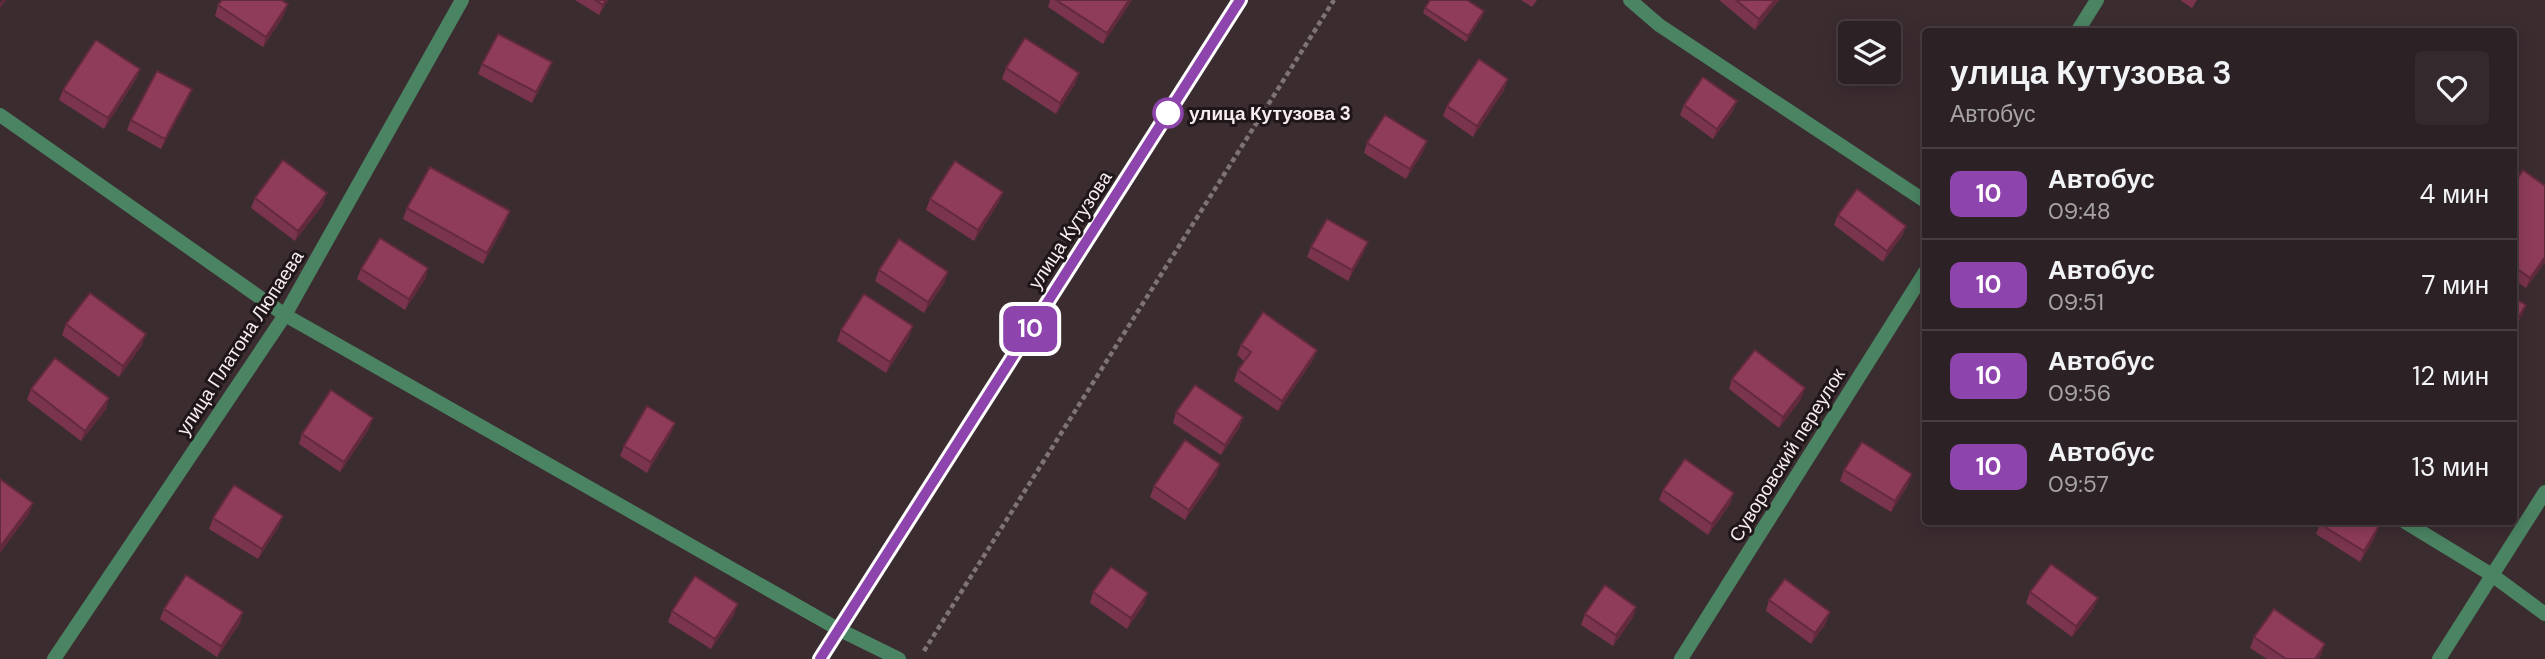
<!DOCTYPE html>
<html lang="ru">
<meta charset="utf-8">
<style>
:root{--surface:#2c2124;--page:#34292c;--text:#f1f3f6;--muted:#a6a3a6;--line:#483e41}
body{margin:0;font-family:"DM Sans",sans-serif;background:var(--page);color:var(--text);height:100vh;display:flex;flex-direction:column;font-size:26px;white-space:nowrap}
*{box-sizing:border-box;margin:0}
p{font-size:23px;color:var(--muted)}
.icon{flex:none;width:38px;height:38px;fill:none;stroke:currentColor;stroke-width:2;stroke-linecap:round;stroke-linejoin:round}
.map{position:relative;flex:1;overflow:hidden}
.details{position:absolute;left:1922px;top:28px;width:595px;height:497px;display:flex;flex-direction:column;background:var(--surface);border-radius:7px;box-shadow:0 4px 18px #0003,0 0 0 2px var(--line)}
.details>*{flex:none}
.badge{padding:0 14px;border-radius:10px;font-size:24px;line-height:46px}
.controls{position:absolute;left:1838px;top:21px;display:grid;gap:14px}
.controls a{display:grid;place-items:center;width:63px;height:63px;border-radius:7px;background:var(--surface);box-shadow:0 4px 18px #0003,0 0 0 2px var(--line);font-size:35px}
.map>.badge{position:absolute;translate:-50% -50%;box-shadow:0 0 0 4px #fff}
.round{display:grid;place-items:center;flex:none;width:74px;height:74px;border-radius:7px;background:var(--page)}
.overview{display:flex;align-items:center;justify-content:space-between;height:119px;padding:0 28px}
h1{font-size:33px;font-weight:600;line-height:52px}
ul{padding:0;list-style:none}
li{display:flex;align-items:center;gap:21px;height:91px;padding:0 28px;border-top:2px solid var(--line)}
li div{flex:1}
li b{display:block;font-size:26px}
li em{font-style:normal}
li .badge{min-width:77px;font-weight:700;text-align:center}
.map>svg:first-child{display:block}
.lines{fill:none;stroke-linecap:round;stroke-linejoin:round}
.path{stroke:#807376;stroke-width:4.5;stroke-dasharray:5 3.5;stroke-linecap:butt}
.minor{stroke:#4b8463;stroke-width:14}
.tertiary{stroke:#4b8463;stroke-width:14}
.wall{fill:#7a344d}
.shaded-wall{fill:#632a3e}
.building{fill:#8e3c59;stroke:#632a3e;stroke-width:2}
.line-casing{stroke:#fff;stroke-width:16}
.line{stroke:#8e44ad;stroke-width:10}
.stop-dot{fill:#fff;stroke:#8e44ad;stroke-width:3.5}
.labels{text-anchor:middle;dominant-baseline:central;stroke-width:6;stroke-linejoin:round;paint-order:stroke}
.stop-label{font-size:19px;font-weight:bold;fill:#f7ecef;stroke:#1e1618;text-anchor:start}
.street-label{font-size:19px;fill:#f7ecef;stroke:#1e1618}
</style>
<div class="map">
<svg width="2545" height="659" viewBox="0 0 2545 659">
<rect width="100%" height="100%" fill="#3b2c30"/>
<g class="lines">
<polyline class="path" points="924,651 1334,0"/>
<g class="minor">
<polyline points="1630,0 1659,25 1925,201"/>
<polyline points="2077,32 2097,0"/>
<polyline points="0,115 285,315 838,629 899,659"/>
<polyline points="2405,522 2492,575 2545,614"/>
<polyline points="54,659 285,315 462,0"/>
<polyline points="1681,659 1925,272"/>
<polyline points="2439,659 2545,492"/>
</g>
<polyline class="tertiary" points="820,659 1240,0"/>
</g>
<g class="wall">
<polygon points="575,0 608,0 599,15"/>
<polygon points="1050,0 1132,0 1103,44 1048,7"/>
<polygon points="1521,0 1537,0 1532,7"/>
<polygon points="1719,0 1779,0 1755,30"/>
<polygon points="2180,0 2197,0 2192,8"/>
<polygon points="218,5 284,15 263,47 215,16"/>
<polygon points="1425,8 1484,11 1482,17 1466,42 1423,13"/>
<polygon points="552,62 548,73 532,103 478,74 482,64"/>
<polygon points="1006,68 1079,73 1075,84 1056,114 1002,79"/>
<polygon points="140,69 136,79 104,129 59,100 63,90"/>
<polygon points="1924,73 1925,73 1925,88 1920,84"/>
<polygon points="1508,79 1504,90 1473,137 1443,116 1447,106"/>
<polygon points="188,99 161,149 127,130 131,120"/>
<polygon points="1684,105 1733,111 1713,139 1680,115"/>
<polygon points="1367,143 1423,152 1406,179 1364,153"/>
<polygon points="2513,185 2545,186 2545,262 2526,288 2513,279"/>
<polygon points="255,198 323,204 295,241 251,208"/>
<polygon points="930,199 999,202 974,241 926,210"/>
<polygon points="407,208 506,222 483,264 403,219"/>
<polygon points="1838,215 1906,226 1902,236 1883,262 1834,225"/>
<polygon points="1311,247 1364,252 1348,281 1307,257"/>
<polygon points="428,268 425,279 405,310 357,279 361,269"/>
<polygon points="879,270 948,272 944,283 924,313 875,281"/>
<polygon points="66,324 142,345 119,377 62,335"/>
<polygon points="841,330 909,337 886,373 837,341"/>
<polygon points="1241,345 1317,350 1313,360 1278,411 1234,381 1238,370 1244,361 1237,355"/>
<polygon points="1732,379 1801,399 1779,428 1729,389"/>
<polygon points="31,389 106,409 81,441 27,400"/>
<polygon points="1176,412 1243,417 1239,428 1221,455 1173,423"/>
<polygon points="675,423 671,433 647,473 620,456 624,446"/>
<polygon points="369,429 340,472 299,444 302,434"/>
<polygon points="1220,464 1216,475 1185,520 1150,497 1154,486"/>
<polygon points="1844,470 1908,485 1891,512 1840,481"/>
<polygon points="1663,490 1730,504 1708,535 1659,500"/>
<polygon points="213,518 279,526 258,559 209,529"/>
<polygon points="2320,524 2375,537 2360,562 2316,534"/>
<polygon points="1093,592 1144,604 1127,629 1090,603"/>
<polygon points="2030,592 2094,608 2072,637 2026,603"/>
<polygon points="1769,600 1826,623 1811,644 1766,611"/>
<polygon points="1636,607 1633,617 1613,646 1581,625 1585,614"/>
<polygon points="164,609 240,623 217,657 160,619"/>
<polygon points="672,611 734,615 711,649 668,622"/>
<polygon points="2254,637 2321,655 2318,659 2267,659 2250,648"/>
</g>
<g class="shaded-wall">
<polygon points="2,0 6,0 0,8 0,3"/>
<polygon points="606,0 608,0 599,15 603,5"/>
<polygon points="1129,0 1132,0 1103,44 1107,33"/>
<polygon points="1775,0 1779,0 1755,30 1759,19"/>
<polygon points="288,4 284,15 263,47 266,37"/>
<polygon points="1484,11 1482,17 1466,42 1468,36"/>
<polygon points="552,62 548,73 532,103 536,92"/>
<polygon points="140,69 136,79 104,129 108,118"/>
<polygon points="1079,73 1075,84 1056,114 1060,103"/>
<polygon points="1508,79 1504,90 1473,137 1477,126"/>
<polygon points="192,89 188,99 161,149 165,139"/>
<polygon points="1737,101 1733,111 1713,139 1717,129"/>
<polygon points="1427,141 1423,152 1406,179 1410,169"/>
<polygon points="1003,192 999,202 974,241 978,230"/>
<polygon points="327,193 323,204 295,241 298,231"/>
<polygon points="510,211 506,222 483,264 487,253"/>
<polygon points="1906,226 1902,236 1883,262 1887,251"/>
<polygon points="1368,242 1364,252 1348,281 1352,270"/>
<polygon points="2545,257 2545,262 2526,288 2530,278"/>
<polygon points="428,268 425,279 405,310 409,299"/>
<polygon points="948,272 944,283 924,313 928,302"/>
<polygon points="2526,305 2522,316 2513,330 2513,326"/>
<polygon points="913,326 909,337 886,373 890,362"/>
<polygon points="146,334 142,345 119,377 123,366"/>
<polygon points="1317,350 1313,360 1278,411 1282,401"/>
<polygon points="1805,388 1801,399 1779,428 1783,417"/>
<polygon points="109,398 106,409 81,441 85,431"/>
<polygon points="1243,417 1239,428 1221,455 1225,445"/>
<polygon points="373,418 369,429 340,472 344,462"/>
<polygon points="675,423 671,433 647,473 651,462"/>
<polygon points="1220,464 1216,475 1185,520 1189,510"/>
<polygon points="1912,474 1908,485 1891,512 1895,501"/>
<polygon points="1734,493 1730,504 1708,535 1712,524"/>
<polygon points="33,503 29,514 0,553 0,547"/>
<polygon points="283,516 279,526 258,559 262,549"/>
<polygon points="2379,526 2375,537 2360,562 2364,551"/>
<polygon points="1148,593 1144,604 1127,629 1131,618"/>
<polygon points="2098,598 2094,608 2072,637 2076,626"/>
<polygon points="738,604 734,615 711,649 715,639"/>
<polygon points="1636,607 1633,617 1613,646 1616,635"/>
<polygon points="243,612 240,623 217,657 221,646"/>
<polygon points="1830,612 1826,623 1811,644 1815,633"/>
<polygon points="2325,644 2321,655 2318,659 2315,659"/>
</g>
<g class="building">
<polygon points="222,0 281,0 288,4 266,37 218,5"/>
<polygon points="595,0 606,0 603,5"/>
<polygon points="1056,0 1129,0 1107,33"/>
<polygon points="1430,0 1467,0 1484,11 1468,36 1425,8"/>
<polygon points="1736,0 1775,0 1759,19"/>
<polygon points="498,34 552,62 536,92 482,64"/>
<polygon points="1025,38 1079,73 1060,103 1006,68"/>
<polygon points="96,40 140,69 108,118 63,90"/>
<polygon points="1479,59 1508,79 1477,126 1447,106"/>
<polygon points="157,71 192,89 165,139 131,120"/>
<polygon points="1703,77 1737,101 1717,129 1684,105"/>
<polygon points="1385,115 1427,141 1410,169 1367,143"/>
<polygon points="283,160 327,193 298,231 255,198"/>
<polygon points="955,161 1003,192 978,230 930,199"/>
<polygon points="430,167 510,211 487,253 407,208"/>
<polygon points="2523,170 2545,186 2545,257 2530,278 2513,266 2513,185"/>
<polygon points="1857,189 1906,226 1887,251 1838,215"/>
<polygon points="1327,219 1368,242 1352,270 1311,247"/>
<polygon points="380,238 428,268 409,299 361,269"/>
<polygon points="899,239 948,272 928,302 879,270"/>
<polygon points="90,293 146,334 123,366 66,324"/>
<polygon points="864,294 913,326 890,362 841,330"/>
<polygon points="2513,297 2526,305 2513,326"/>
<polygon points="1263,312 1317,350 1282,401 1238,370 1251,352 1241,345"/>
<polygon points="1755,350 1805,388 1783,417 1732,379"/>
<polygon points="55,358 109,398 85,431 31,389"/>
<polygon points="1195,385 1243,417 1225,445 1176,412"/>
<polygon points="331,390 373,418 344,462 302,434"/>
<polygon points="647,406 675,423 651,462 624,446"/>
<polygon points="1185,440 1220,464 1189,510 1154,486"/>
<polygon points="1862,442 1912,474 1895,501 1844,470"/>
<polygon points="1685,459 1734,493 1712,524 1663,490"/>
<polygon points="0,479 33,503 0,547"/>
<polygon points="234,485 283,516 262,549 213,518"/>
<polygon points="2321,522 2371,522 2379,526 2364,551 2320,524"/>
<polygon points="2051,564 2098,598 2076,626 2030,592"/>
<polygon points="1111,567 1148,593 1131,618 1093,592"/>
<polygon points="186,575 243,612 221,646 164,609"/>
<polygon points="695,576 738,604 715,639 672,611"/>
<polygon points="1785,579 1830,612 1815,633 1769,600"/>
<polygon points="1605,585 1636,607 1616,635 1585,614"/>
<polygon points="2274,609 2325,644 2315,659 2286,659 2254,637"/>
</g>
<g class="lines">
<defs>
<polyline id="line" points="820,659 1240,0"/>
</defs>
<use href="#line" class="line-casing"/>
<use href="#line" class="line"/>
</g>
<circle class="stop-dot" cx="1168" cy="113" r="14"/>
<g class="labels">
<g class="stop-label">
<text x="1189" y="113">улица Кутузова 3</text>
</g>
<g class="street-label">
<text transform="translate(1070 230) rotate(-57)">улица Кутузова</text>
<text transform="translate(240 343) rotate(-57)">улица Платона Люпаева</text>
<text transform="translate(1787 455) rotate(-58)">Суворовский переулок</text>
</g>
</g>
</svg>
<div class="controls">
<a><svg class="icon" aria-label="layers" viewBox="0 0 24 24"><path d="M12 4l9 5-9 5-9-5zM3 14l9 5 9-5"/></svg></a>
</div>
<b class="badge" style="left:1030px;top:329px;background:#8e44ad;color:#fff">10</b>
<section class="details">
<div class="overview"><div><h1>улица Кутузова 3</h1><p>Автобус</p></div><a class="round"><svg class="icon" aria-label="heart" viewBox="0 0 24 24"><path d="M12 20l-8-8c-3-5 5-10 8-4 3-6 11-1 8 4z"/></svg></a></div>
<ul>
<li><span class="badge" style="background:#8e44ad;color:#fff">10</span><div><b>Автобус</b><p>09:48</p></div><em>4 мин</em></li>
<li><span class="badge" style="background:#8e44ad;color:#fff">10</span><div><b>Автобус</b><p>09:51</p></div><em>7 мин</em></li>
<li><span class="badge" style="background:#8e44ad;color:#fff">10</span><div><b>Автобус</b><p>09:56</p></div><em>12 мин</em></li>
<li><span class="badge" style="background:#8e44ad;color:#fff">10</span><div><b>Автобус</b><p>09:57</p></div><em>13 мин</em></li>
</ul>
</section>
</div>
